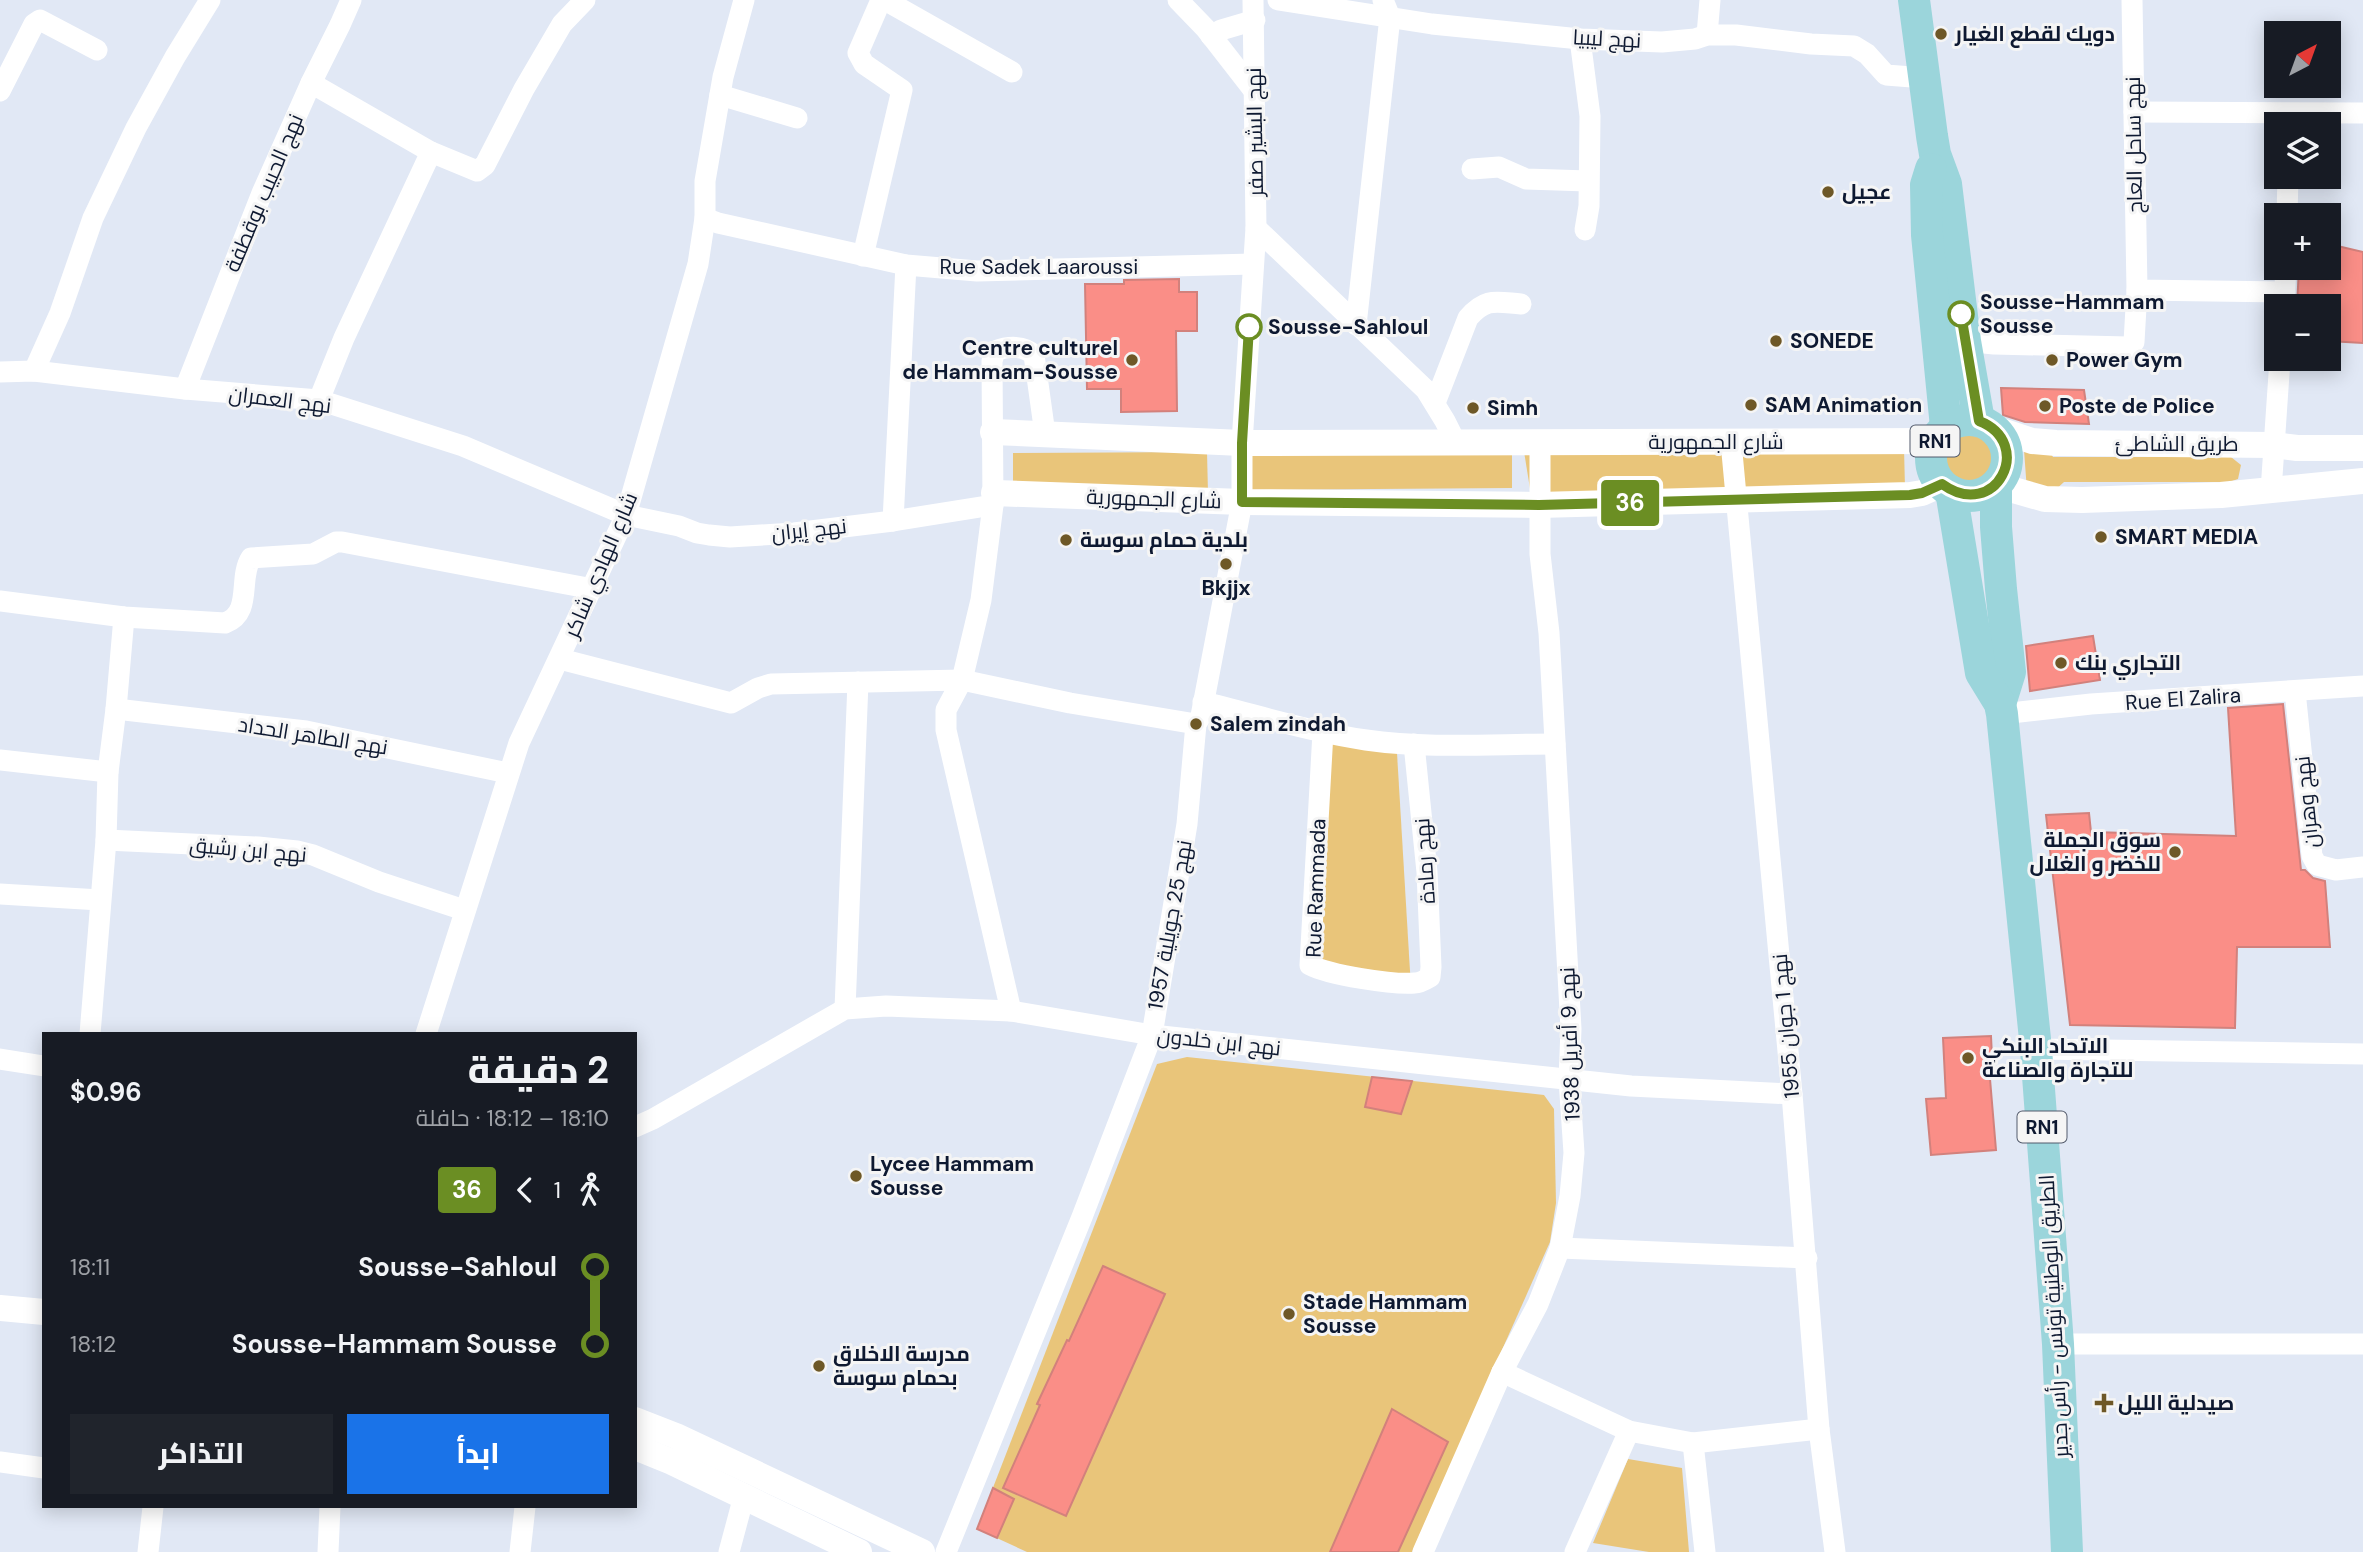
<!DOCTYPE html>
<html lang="ar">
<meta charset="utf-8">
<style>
:root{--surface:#171b24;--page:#20242c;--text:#f1f3f6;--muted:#9ea1a6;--accent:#1a73e8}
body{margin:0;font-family:"DM Sans",Cairo,sans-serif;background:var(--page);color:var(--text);direction:rtl;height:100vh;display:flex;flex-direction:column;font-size:26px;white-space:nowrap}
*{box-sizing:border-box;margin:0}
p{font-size:23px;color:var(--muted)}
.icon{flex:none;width:38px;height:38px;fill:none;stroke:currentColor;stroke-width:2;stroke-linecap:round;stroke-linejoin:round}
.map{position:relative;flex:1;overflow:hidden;direction:ltr}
.details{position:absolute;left:42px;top:1032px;width:595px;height:476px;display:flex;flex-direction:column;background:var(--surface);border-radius:0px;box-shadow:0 4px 18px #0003;direction:rtl}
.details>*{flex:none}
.badge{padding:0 14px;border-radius:5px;font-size:24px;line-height:46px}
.needle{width:46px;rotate:41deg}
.buttons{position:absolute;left:2264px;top:21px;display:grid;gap:14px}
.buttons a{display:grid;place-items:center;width:77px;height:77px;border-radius:0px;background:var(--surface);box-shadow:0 4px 18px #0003;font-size:35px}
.map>.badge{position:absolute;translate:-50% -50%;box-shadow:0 0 0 4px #fff}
.legs{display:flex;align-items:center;gap:10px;height:77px;padding:0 28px;font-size:23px}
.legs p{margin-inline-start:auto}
.summary{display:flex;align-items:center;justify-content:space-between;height:119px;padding:0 28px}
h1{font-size:38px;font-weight:800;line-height:52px}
.button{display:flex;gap:14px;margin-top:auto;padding:14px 28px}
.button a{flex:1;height:80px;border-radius:0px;background:var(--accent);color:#fff;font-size:28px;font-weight:800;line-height:80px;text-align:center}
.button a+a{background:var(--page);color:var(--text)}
ul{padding:0 28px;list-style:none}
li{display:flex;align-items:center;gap:24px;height:77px;font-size:26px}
li i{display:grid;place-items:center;width:10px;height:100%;margin:0 9px;background:currentColor}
li i::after{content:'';width:18px;height:18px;margin:-9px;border:5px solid;border-radius:50%;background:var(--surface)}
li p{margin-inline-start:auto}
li:first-child i{background:linear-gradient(#0000 50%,currentColor 0)}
li:last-child i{background:linear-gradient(currentColor 50%,#0000 0)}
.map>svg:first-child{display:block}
.green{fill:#e9c57a}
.building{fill:#fa8e87;stroke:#d2817c;stroke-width:2}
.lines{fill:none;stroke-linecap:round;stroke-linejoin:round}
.minor{stroke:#fff;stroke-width:21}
.tertiary{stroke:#fff;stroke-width:26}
.primary{stroke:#9bd5db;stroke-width:32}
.line-1-casing{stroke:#fff;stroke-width:16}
.line-1{stroke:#6b8e23;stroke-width:10}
.poi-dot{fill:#6e5827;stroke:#f5f5f5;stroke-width:2.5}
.stop-1-dot{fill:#fff;stroke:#6b8e23;stroke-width:3.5}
.labels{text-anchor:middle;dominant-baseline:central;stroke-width:6;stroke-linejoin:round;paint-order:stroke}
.shield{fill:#f5f5f5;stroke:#535b6c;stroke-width:2}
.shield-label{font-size:19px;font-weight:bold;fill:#0e1931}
.poi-label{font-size:21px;font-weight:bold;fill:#0e1931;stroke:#f5f5f5;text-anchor:start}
.street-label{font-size:21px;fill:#0e1931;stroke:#f5f5f5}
.stop-label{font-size:21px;font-weight:bold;fill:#0e1931;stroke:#f5f5f5;text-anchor:start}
</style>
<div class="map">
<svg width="2363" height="1552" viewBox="0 0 2363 1552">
<rect width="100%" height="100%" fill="#e1e8f5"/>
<g class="green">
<polygon points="1521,433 1725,433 1726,491 1532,501"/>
<circle cx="1969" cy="458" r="23"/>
<polygon points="1512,448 1512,488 1248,490 1250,450"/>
<polygon points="1904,448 1905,488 1743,491 1742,451"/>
<polygon points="2024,450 2050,452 2053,457 2231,457 2241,465 2238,479 2229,482 2064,482 2053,492 2027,491"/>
<polygon points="1207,452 1208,493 1013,493 1013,453"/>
<polygon points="1330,738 1397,753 1411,988 1318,976"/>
<polygon points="1187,1057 1544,1095 1554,1109 1556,1203 1550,1242 1412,1552 1027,1552 977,1529 1157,1064"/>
<polygon points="1628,1459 1682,1468 1689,1552 1649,1552 1593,1543"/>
</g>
<g class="building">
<polygon points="2329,244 2363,252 2363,343 2329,341 2329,306 2297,306 2299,268 2329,268"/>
<polygon points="1179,279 1179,292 1197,292 1197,331 1176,331 1177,411 1121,412 1121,389 1087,389 1085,284 1124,284 1124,280"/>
<polygon points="2001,388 2084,390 2089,424 2025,422 2003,415"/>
<polygon points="2093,636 2100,680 2030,691 2026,646"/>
<polygon points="2283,704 2301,870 2305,870 2313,878 2325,881 2330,947 2237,947 2235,1028 2070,1025 2046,815 2089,813 2091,832 2236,836 2228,708"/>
<polygon points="1991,1036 1993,1079 1990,1079 1996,1150 1931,1155 1926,1099 1946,1098 1943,1038"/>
<polygon points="1372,1077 1412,1081 1401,1114 1365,1107"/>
<polygon points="1103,1266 1165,1294 1066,1516 1003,1488 1040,1405 1037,1404 1067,1340 1069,1341"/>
<polygon points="1392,1409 1448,1442 1398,1552 1330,1552"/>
<polygon points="993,1488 1014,1499 997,1538 977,1529"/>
</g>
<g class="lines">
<g class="minor">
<polyline points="885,0 1012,72"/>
<polyline points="1178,0 1206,29 1255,92"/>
<polyline points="1278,0 1432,24 1580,39 1662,42 1695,39 1707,35 1736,35 1811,44 1854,46 1867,54 1886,75 1925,78"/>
<polyline points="2132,0 2137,290 2285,292"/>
<polyline points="1707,35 1710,0"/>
<polyline points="1211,36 1221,30 1255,20"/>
<polyline points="1580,39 1590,116 1589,206 1585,230"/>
<polyline points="311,83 431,152"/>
<polyline points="0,91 34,24 40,20 97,50"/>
<polyline points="720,95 797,118"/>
<polyline points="2134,112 2363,113"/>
<polyline points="1472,169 1499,167 1526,179 1588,181"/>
<polyline points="2287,215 2288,177"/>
<polyline points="705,218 718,223 906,265 977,271 1253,264"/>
<polyline points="1256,228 1426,390 1445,421 1456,443"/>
<polyline points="863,256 902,90 864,64 858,53 881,0"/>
<polyline points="2284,304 2286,268"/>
<polyline points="1356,325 1390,17 1383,0"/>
<polyline points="1965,341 1994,344 2128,347 2134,342 2137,290"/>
<polyline points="34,371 60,313 93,218 136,128 175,57 210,0"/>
<polyline points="0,372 34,371 185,389 319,400 463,446 626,515 679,526 697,533 709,535 730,537 794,533 893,521 993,505"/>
<polyline points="185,389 262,193 311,83 340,25 351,0"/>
<polyline points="319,400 344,338 431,152 477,171 485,165 524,89 562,24 585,0"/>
<path d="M 1435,403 L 1468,318 C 1486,297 1496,302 1521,304"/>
<polyline points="1731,442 1792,1094 1819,1429 1835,1552"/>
<polyline points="2271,491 2280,359"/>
<polyline points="893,521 906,265"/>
<path d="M 0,601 L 124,617 L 225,623 C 253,613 238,578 251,558 L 313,554 L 336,542 L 342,542 L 593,589"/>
<polyline points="560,659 731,703 758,688 771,684 962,680 1070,703 1196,724"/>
<polyline points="2295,691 2312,856 2317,865 2336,870 2363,867"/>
<path d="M 1203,702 C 1257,715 1311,732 1366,740 C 1429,749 1493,744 1555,744"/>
<polyline points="116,709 306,731 508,773"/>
<polyline points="2002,714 2091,704 2363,686"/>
<path d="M 1323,732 L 1310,965 C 1329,975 1393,985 1415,983 C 1420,983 1425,980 1430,977 L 1431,967 L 1427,872 L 1414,744"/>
<polyline points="0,760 108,772"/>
<polyline points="106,840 258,847 297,851 313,855 379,882 464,910"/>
<polyline points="0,894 100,900"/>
<polyline points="845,1009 858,682"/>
<path d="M 1011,1011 L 946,730 L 946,710 L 962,680 L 981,600 L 993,505 L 992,361 L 995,351 C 1008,346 1024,345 1034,355 L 1045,434"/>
<polyline points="90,1034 106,840 108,772 116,709 124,617"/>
<polyline points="426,1034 519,743 626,515 698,264 705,218 705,181 723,77 744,0"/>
<polyline points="2036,1049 2363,1054"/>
<polyline points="0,1059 44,1066"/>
<polyline points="635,1127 653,1119 845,1009 886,1006 1011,1011 1152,1035 1631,1086 1792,1094"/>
<polyline points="1560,1248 1807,1258"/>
<polyline points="2058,1344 2363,1344"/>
<polyline points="1502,1372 1629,1431 1693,1443 1819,1429"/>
<polyline points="1693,1443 1705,1552"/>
<polyline points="0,1462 44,1468"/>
<polyline points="148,1552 153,1507"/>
<polyline points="328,1552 330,1507"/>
<polyline points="520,1552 525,1507"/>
<polyline points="729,1552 744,1496"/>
<polyline points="946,1552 1082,1217 1152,1035 1187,824 1196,724 1201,716 1242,502 1242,443 1256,228 1253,0"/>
<polyline points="1423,1552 1502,1372 1538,1304 1560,1248 1570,1196 1574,1153 1569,1079 1571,1029 1549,633 1540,554 1540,442"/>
<polyline points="1575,1552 1629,1431"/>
</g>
<g class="tertiary">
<polyline points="1993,428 2032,441 2056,443 2274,445 2297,448 2363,448"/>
<polyline points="993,432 1242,443 1935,441"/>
<polyline points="1996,485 2045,499 2082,500 2221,495 2363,481"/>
<polyline points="994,493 1242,502 1539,505 1910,495 1922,493 1942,484"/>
<polyline points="0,1308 44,1312"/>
<polyline points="635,1420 676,1436 922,1552"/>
<polyline points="635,1447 672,1462 859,1552"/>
</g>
<g class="primary">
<polyline points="1914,0 1932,136 1935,154 1946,184 1965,341 1979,421"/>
<polyline points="1931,169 1926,185 1927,235 1946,427"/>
<circle cx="1969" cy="458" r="38"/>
<polyline points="1996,485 1996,527 2001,589 2010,672 2000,704"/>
<polyline points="1951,491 1981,673 2000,704 2002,714 2036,1049 2058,1344 2067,1552"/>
</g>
</g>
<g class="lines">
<defs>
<path id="line-1" d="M 1249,327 L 1242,443 L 1242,502 L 1539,505 L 1910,495 L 1922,493 L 1942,484 C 1996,523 2036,443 1979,421 L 1961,314"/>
</defs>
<use href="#line-1" class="line-1-casing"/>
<use href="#line-1" class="line-1"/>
</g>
<g class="poi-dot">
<circle cx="1941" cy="34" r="7"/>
<circle cx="1828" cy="192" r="7"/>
<circle cx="1776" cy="341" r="7"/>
<circle cx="1132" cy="360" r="7"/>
<circle cx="2052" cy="360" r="7"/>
<circle cx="1751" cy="405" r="7"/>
<circle cx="2045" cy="406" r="7"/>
<circle cx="1473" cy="408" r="7"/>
<circle cx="2101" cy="537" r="7"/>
<circle cx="1066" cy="540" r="7"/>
<circle cx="1226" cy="564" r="7"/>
<circle cx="2061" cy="663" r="7"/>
<circle cx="1196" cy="724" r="7"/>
<circle cx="2175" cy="852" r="7"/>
<circle cx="1968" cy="1058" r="7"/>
<circle cx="856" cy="1176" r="7"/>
<circle cx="1289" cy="1314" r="7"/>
<circle cx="819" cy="1366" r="7"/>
<path d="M2100.5 1392.5h7v7h7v7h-7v7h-7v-7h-7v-7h7z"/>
</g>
<g class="stop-1-dot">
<circle cx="1961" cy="314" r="12"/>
<circle cx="1249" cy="327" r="12"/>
</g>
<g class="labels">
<g class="shield">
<rect x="1910.5" y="425.5" width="49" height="31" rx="5"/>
<rect x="2017.5" y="1111.5" width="49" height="31" rx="5"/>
</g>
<g class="shield-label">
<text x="1935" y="441">RN1</text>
<text x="2042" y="1127">RN1</text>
</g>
<g class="poi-label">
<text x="1955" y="34">دويك لقطع الغيار</text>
<text x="1842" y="192">عجيل</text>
<text x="1790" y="341">SONEDE</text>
<text x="1118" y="348" text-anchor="end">Centre culturel<tspan x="1118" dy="24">de Hammam-Sousse</tspan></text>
<text x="2066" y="360">Power Gym</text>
<text x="1765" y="405">SAM Animation</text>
<text x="2059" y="406">Poste de Police</text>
<text x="1487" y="408">Simh</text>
<text x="2115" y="537">SMART MEDIA</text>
<text x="1080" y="540">بلدية حمام سوسة</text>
<text x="1226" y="588" text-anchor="middle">Bkjjx</text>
<text x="2075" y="663">التجاري بنك</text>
<text x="1210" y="724">Salem zindah</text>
<text x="2161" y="840" text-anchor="end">سوق الجملة<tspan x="2161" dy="24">للخضر و الغلال</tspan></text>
<text x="1982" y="1046">الاتحاد البنكي<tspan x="1982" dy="24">للتجارة والصناعة</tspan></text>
<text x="870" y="1164">Lycee Hammam<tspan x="870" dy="24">Sousse</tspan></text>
<text x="1303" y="1302">Stade Hammam<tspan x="1303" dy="24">Sousse</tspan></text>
<text x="833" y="1354">مدرسة الاخلاق<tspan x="833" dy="24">بحمام سوسة</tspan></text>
<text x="2118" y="1403">صيدلية الليل</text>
</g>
<g class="street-label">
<text transform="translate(1607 39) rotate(3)">نهج ليبيا</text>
<text transform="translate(1255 132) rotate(-91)">نهج البشير صفر</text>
<text transform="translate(2134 145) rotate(-91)">نهج ساحل العاج</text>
<text transform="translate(264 193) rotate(-67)">نهج الحبيب بوقطفة</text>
<text x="1039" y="267">Rue Sadek Laaroussi</text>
<text transform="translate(280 400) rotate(7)">نهج العمران</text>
<text x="1716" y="442">شارع الجمهورية</text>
<text x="2177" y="444">طريق الشاطئ</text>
<text transform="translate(1154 499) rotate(2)">شارع الجمهورية</text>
<text transform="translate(809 530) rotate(-6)">نهج إيران</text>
<text transform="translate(601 565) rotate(-67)">شارع الهادي شاكر</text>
<text transform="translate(2183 699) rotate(-4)">Rue El Zalira</text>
<text transform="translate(313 736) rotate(9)">نهج الطاهر الحداد</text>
<text transform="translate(2307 802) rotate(-96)">نهج وهران</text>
<text transform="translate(248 850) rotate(5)">نهج ابن رشيق</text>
<text transform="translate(1425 861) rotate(-94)">نهج رمادة</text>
<text transform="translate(1316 888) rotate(-88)">Rue Rammada</text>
<text transform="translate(1170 925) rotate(-80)">نهج 25 جويلية 1957</text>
<text transform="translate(1786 1026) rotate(-95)">نهج 1 جوان 1955</text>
<text transform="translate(1219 1042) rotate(6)">نهج ابن خلدون</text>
<text transform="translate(1570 1044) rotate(-92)">نهج 9 أفريل 1938</text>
<text transform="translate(2054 1316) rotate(-93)">الطريق الوطنية تونس - رأس جدير</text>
</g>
<g class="stop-label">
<text x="1980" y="302">Sousse-Hammam<tspan x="1980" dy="24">Sousse</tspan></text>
<text x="1268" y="327">Sousse-Sahloul</text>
</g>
</g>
</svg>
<div class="buttons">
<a><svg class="needle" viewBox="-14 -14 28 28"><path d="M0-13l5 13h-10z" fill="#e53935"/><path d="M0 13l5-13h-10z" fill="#9ea1a6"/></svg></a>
<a><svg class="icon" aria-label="layers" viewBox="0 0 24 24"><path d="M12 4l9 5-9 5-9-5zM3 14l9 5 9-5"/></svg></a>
<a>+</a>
<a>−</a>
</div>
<b class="badge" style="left:1630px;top:503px;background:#6b8e23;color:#fff">36</b>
<section class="details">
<div class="summary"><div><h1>2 دقيقة</h1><p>18:10 – 18:12 · حافلة</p></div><b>$0.96</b></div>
<div class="legs"><svg class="icon" aria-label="walk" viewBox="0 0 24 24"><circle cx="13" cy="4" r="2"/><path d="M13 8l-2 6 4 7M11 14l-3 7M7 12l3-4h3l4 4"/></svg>1<svg class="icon" aria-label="back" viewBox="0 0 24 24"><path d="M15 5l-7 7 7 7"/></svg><b class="badge" style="background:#6b8e23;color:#fff">36</b></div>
<ul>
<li><i style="color:#6b8e23"></i><b>Sousse-Sahloul</b><p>18:11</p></li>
<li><i style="color:#6b8e23"></i><b>Sousse-Hammam Sousse</b><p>18:12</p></li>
</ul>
<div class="button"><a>ابدأ</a><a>التذاكر</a></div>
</section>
</div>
